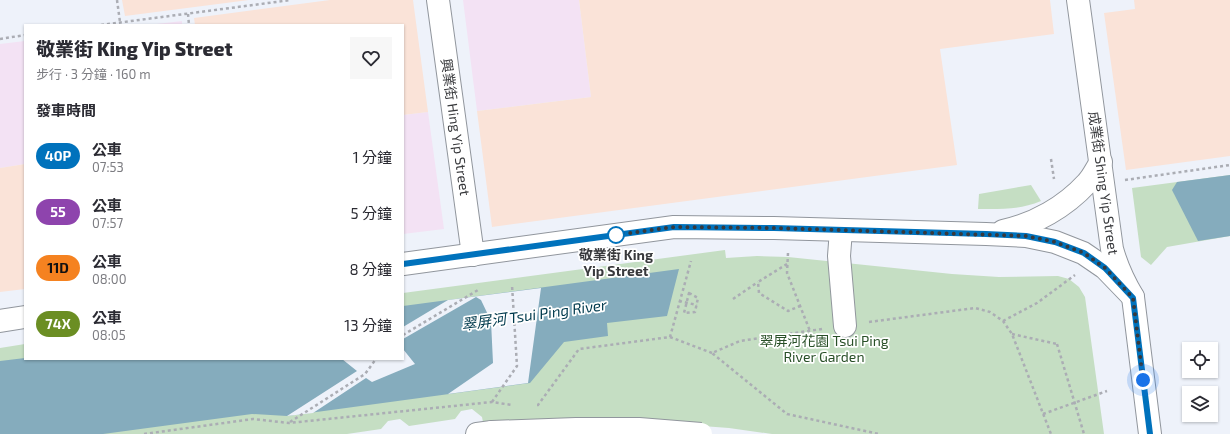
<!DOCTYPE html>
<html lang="zh-TW">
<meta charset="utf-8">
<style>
:root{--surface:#fff;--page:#f7f7f7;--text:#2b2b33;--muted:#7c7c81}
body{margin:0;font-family:"Exo 2","Noto Sans TC",sans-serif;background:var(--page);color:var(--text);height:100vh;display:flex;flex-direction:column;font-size:15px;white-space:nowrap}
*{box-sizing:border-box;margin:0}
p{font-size:13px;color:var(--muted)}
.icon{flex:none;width:22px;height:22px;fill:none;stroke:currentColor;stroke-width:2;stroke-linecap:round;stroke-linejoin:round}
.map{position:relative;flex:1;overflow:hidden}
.side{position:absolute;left:24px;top:24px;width:380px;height:336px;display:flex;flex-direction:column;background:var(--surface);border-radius:0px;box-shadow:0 1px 3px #0004}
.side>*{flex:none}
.badge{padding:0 8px;border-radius:13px;font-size:14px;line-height:26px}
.controls{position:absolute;left:1182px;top:342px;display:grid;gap:8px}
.controls a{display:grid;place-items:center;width:36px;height:36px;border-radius:0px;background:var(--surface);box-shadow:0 1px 3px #0004;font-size:20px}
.you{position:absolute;width:20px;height:20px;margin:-10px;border:3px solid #fff;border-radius:50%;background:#1a73e8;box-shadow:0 0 0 6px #1a73e833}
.map>.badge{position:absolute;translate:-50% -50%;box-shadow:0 0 0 2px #fff}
h2{padding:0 12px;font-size:15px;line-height:36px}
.round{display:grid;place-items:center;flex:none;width:42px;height:42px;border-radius:0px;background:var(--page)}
.summary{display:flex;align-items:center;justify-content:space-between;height:68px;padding:0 12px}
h1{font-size:19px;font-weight:800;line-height:30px}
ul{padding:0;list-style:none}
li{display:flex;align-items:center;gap:12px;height:56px;padding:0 12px}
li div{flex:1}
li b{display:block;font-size:15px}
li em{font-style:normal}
li .badge{min-width:44px;font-weight:700;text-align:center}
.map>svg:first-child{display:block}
.commercial{fill:#f3e2f4}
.industrial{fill:#fae3d8}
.green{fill:#c5dec3}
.water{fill:#85acbd}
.pier{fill:#eef2fa}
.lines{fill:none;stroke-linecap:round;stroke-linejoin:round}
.street-casing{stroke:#91969d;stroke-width:24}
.secondary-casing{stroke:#91969d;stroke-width:24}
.highway-casing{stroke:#91969d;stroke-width:24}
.path{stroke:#abadb4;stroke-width:2.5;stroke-dasharray:3 3;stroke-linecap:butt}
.street{stroke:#fff;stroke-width:22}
.secondary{stroke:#fff;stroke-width:22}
.highway{stroke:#fff;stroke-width:22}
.highway-bridge-casing{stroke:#91969d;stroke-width:24;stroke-linecap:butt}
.path-bridge{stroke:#abadb4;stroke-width:2.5;stroke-dasharray:3 3;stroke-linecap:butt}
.highway-bridge{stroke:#fff;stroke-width:22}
.line-casing{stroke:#fff;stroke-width:9}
.line{stroke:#0072bc;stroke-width:6}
.walk{stroke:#38393c;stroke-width:4;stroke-dasharray:0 7.2}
.stop-dot{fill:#fff;stroke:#0072bc;stroke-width:2}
.labels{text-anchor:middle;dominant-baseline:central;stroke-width:3.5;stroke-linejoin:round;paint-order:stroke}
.street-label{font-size:14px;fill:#38393c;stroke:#fff}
.stop-label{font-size:14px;font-weight:bold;fill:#38393c;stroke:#fff}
.park-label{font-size:14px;fill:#284f27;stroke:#fff}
.water-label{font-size:15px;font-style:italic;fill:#003a4d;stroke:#fff}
</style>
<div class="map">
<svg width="1230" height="434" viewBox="0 0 1230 434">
<rect width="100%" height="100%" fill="#eef2fa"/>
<g class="commercial">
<polygon points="463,0 579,0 591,97 477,111"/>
<polygon points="182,21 182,25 148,25"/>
<polygon points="25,41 25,164 0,168 0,44"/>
<polygon points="428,112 444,229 403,234 403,115"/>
</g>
<g class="industrial">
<polygon points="122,0 249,0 125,16"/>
<polygon points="330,0 413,0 428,112 403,115 403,25 195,25 194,18"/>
<polygon points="579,0 1050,0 1054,34 940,49 957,165 492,227 477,111 591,97"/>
<polygon points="1134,0 1230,0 1230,156 1126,170 1104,13 1135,9"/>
<polygon points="25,164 25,289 0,292 0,168"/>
</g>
<g class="green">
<polygon points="1230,175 1230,236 1167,247 1151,265 1141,257 1132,188"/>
<path d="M 1031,185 L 1041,201 C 1019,210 1001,209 978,209 L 979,194 Z"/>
<polygon points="725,250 726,258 757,256 788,257 952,274 999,277 1058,276 1069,279 1079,287 1085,297 1104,434 772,434 729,428 649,422 485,433 482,417 472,409 461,411 455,419 409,426 400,419 388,421 381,429 347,434 0,434 0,348 25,344 25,359 403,359 403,293"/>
</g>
<g class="water">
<polygon points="1230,175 1230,236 1198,241 1172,190 1177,182"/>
<polygon points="679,269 667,316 607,323 608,336 564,342 530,383 287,416 252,414 103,434 0,434 0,361 25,358 25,359 403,359 403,306"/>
</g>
<g class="pier">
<polygon points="541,288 528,383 448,394 493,363 491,321 481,300 476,297 403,339 403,327 448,300"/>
<polygon points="403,349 415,364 372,382 366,378 313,413 287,416 357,371 342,359 403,359"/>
</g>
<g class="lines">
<defs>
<g id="street">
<polyline points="438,0 473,255"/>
<polyline points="841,230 839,256 845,326"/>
</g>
<g id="secondary">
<path d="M 1078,0 L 1112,249 C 1117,267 1124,282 1133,297 L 1150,434"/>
<path d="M 1003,231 C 1035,224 1065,207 1087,183 C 1093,177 1096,169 1101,162"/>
<polyline points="403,264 674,227 774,228 986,234 1026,236 1055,242 1083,253 1105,268 1133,297"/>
<polyline points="0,321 25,317"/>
</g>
<polyline id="highway" points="477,434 492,432"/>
</defs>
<use href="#street" class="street-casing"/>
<use href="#secondary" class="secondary-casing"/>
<use href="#highway" class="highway-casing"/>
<g class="path">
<polyline points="117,0 120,22"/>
<polyline points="188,14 189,25"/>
<polyline points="101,25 291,0"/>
<polyline points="0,39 25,35"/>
<polyline points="1051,159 1054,179"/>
<polyline points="1125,180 1230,165"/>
<polyline points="788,253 787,273 810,331"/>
<polyline points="787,264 758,282 759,293 788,311 800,306"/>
<polygon points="689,293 698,298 695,312 684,313"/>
<polyline points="733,299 758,282"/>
<polyline points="679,301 697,305"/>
<polyline points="1003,321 1037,303 1075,275"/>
<polyline points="869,322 975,308 990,312 1003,321 1012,334 1051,434"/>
<polyline points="822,329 740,341 712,353 787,414 879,434"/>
<polyline points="1012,334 1057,344"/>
<polyline points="403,335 478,290"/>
<polyline points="670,337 712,353"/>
<polyline points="492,402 517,366 512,285"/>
<polyline points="537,405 538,405 579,349 670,337 691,261"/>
<polyline points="1043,414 1107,391"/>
<polyline points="290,422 365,374 376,359"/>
<polyline points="144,434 253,419 289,423 492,402 512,405"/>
</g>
<use href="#street" class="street"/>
<use href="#secondary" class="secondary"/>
<use href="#highway" class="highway"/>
<defs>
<polyline id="highway-bridge" points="492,432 576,429 639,429 701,434"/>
</defs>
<use href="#highway-bridge" class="highway-bridge-casing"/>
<polyline class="path-bridge" points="1057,344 1084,434"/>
<use href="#highway-bridge" class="highway-bridge"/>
</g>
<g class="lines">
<defs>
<polyline id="line" points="403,264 674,227 774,228 986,234 1026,236 1055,242 1084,253 1105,268 1133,298 1150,434"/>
</defs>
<use href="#line" class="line-casing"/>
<use href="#line" class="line"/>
<polyline class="walk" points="616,235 674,227 774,228 1026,236 1055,242 1084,253 1105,268 1133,298 1143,380"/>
</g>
<circle class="stop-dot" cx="616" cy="235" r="8"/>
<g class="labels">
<g class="street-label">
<text transform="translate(456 127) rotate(82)">興業街 Hing Yip Street</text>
<text transform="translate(1104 183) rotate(82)">成業街 Shing Yip Street</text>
</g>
<g class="stop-label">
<text x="616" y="254">敬業街 King<tspan x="616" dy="16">Yip Street</tspan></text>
</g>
<g class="park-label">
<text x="824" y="340">翠屏河花園 Tsui Ping<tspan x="824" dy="16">River Garden</tspan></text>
</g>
<g class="water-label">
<text transform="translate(534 314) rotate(-8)">翠屏河 Tsui Ping River</text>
</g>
</g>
</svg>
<div class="controls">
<a><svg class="icon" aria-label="locate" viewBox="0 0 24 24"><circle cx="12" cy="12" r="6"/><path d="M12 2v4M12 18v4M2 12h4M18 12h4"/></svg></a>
<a><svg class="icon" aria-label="layers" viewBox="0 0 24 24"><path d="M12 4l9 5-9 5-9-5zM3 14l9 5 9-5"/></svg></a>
</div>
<div class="you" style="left:1143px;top:380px"></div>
<section class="side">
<div class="summary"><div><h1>敬業街 King Yip Street</h1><p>步行 · 3 分鐘 · 160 m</p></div><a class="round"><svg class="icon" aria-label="heart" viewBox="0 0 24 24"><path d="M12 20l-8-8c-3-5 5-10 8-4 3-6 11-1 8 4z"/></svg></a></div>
<h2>發車時間</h2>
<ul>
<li><span class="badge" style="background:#0072bc;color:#fff">40P</span><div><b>公車</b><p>07:53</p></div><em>1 分鐘</em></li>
<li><span class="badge" style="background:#8e44ad;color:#fff">55</span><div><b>公車</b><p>07:57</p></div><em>5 分鐘</em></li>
<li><span class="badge" style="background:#f58220;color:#111">11D</span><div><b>公車</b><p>08:00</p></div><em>8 分鐘</em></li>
<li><span class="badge" style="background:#6b8e23;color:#fff">74X</span><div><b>公車</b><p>08:05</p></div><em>13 分鐘</em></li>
</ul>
</section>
</div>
